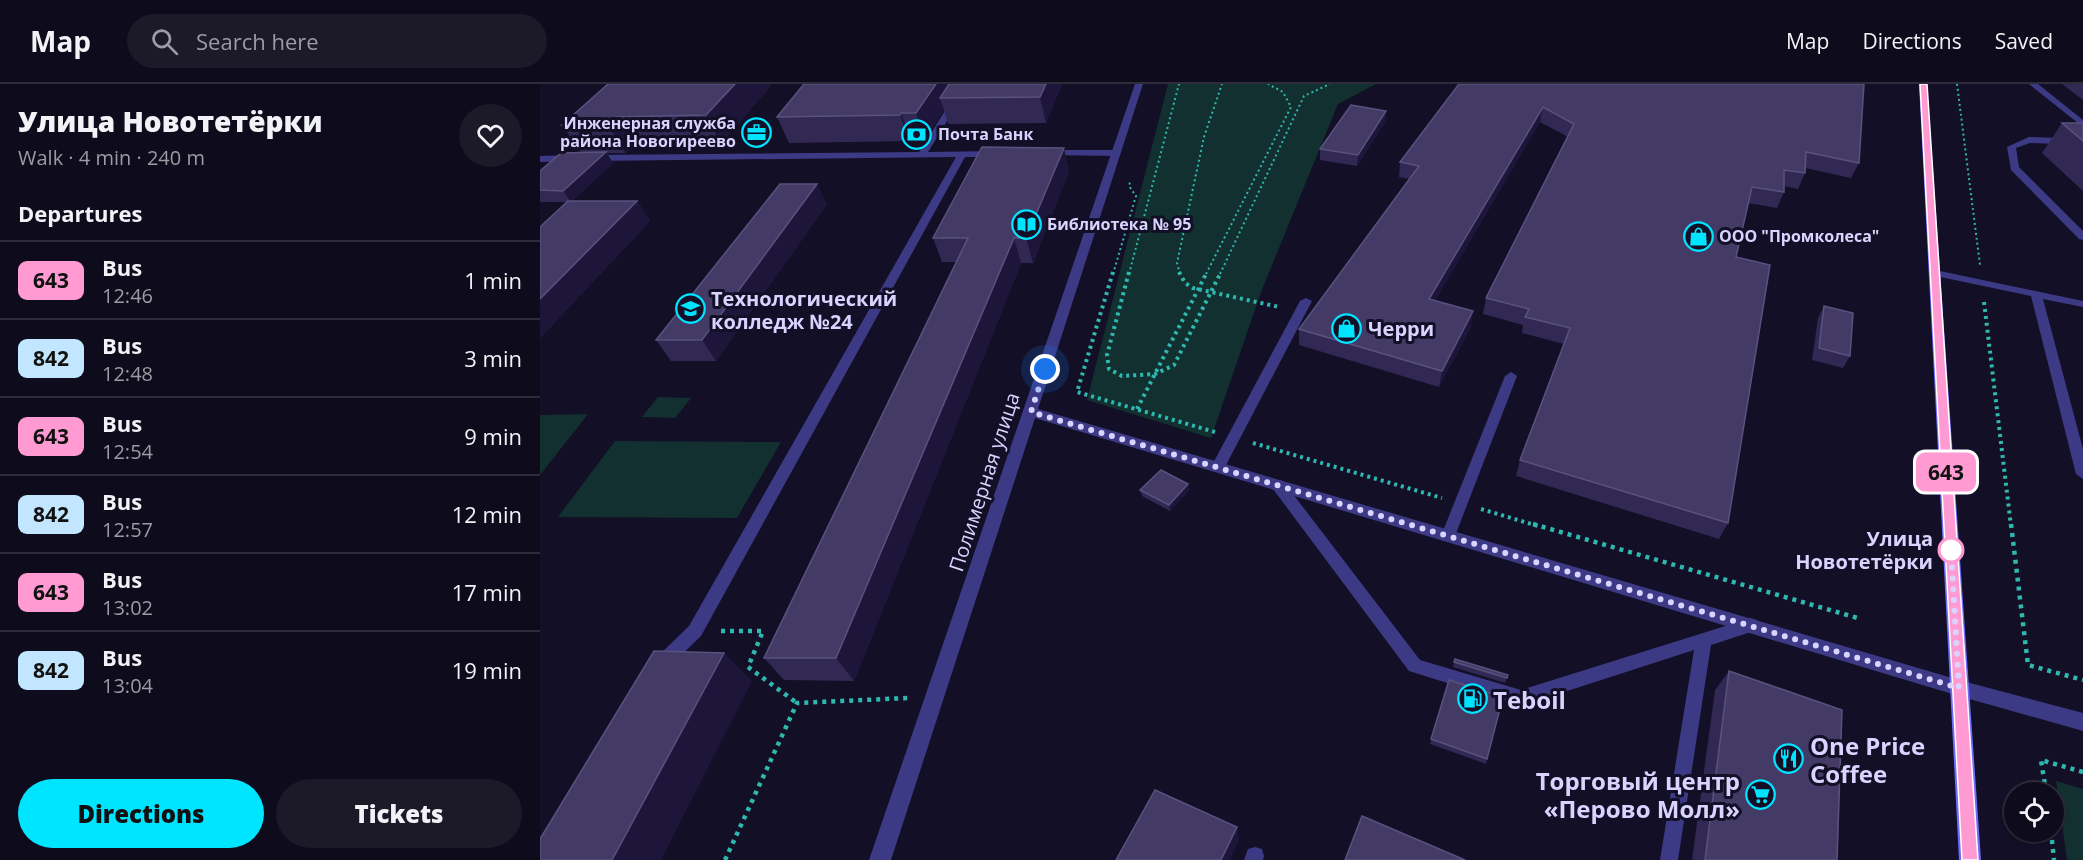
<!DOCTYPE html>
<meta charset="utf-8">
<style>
:root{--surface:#0e0b1c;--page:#1c1929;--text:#f1f3f6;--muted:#9b9ba3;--line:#2e2b3b;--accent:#00e5ff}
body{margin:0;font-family:"Open Sans",sans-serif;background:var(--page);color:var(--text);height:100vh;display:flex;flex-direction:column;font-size:22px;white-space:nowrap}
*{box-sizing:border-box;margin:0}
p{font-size:20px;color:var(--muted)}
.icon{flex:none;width:33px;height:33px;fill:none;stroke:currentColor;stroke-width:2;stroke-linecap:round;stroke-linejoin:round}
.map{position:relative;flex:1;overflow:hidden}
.drawer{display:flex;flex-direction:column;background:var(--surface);width:540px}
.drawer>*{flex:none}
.badge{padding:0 12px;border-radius:9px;font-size:21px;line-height:39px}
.buttons{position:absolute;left:1464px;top:698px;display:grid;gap:12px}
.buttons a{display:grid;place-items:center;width:60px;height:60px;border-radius:50%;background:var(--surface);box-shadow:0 2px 4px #0004,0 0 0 2px var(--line);font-size:30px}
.you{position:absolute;width:30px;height:30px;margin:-15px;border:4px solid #fff;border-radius:50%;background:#1a73e8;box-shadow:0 0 0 9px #1a73e833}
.map>.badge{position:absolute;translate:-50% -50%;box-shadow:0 0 0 3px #fff}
h2{padding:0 18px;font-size:22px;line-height:54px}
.round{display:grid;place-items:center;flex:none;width:63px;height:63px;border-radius:32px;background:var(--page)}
.overview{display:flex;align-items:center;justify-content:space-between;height:102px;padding:0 18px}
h1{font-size:28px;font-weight:800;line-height:45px}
.action{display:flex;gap:12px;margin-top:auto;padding:12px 18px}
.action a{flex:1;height:69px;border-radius:36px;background:var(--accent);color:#111;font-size:24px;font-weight:800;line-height:69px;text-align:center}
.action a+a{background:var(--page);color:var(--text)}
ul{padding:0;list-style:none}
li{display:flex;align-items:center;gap:18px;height:78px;padding:0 18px;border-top:2px solid var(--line)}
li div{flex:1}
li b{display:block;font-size:22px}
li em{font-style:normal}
li .badge{min-width:66px;font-weight:700;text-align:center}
header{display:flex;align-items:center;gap:36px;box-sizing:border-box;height:84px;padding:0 30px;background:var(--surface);border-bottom:2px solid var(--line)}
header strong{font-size:28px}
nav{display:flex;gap:33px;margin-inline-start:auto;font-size:21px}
.search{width:420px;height:54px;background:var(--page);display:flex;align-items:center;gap:15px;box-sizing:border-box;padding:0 21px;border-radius:33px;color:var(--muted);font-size:22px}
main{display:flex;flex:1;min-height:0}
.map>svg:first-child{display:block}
.green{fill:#12302f}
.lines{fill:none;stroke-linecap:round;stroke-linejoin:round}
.path-far2{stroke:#2fb8b0;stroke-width:2;stroke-dasharray:2 3;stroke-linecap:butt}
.path-far1{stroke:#2fb8b0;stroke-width:4;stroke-dasharray:3 4;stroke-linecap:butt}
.path{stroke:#2fb8b0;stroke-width:4.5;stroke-dasharray:4 5;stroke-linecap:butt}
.lane{fill:#3d3a85;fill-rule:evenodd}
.street{fill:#3d3a85;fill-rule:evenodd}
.secondary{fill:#6f6bff;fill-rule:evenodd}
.wall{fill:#312854}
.shaded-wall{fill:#1d163a}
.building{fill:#433a66;stroke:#5a527e;stroke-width:1.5}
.line{fill:#ff9ad2;stroke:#fff;stroke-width:1.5}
.walk{stroke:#d9d4ff;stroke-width:6;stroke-dasharray:0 10.8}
.stop-dot{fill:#fff;stroke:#ff9ad2;stroke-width:3}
.labels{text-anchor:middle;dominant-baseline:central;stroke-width:6;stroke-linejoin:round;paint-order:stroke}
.far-poi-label{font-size:16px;font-weight:bold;fill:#d9d4ff;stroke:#130f26;text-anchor:start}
.poi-label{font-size:20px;font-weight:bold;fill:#d9d4ff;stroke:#130f26;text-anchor:start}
.street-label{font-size:20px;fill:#d9d4ff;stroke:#130f26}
.stop-label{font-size:20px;font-weight:bold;fill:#d9d4ff;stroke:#130f26;text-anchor:end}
.near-poi-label{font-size:24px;font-weight:bold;fill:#d9d4ff;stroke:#130f26;text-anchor:start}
</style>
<header>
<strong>Map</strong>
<div class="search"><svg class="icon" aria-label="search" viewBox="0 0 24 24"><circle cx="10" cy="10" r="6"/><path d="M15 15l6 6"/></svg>Search here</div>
<nav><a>Map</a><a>Directions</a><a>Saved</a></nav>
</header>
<main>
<section class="drawer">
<div class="overview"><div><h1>Улица Новотетёрки</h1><p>Walk · 4 min · 240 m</p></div><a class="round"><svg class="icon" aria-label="heart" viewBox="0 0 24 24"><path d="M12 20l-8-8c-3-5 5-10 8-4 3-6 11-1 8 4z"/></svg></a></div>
<h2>Departures</h2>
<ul>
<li><span class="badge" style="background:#ff9ad2;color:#111">643</span><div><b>Bus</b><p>12:46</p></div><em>1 min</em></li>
<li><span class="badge" style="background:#c2e6ff;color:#111">842</span><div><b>Bus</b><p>12:48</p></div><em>3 min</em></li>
<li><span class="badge" style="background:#ff9ad2;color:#111">643</span><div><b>Bus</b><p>12:54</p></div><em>9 min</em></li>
<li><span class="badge" style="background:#c2e6ff;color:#111">842</span><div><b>Bus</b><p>12:57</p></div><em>12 min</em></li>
<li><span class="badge" style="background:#ff9ad2;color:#111">643</span><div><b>Bus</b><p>13:02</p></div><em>17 min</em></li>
<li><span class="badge" style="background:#c2e6ff;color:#111">842</span><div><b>Bus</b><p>13:04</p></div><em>19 min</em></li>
</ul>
<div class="action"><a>Directions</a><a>Tickets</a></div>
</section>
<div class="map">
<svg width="1543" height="776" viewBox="0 0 1543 776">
<rect width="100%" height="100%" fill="#130f26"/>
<g class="green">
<polygon points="628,0 836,0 798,20 721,208 671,354 547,316"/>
<polygon points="118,313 151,314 135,334 102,333"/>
<polygon points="48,330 0,391 0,331"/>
<polygon points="75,357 241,358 197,434 18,433"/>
<polygon points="1516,697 1543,705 1543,776 1527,776"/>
</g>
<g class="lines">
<g class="path-far2">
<polyline points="1417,0 1440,181"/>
<polyline points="573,190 596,112 589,102 590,98"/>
<polyline points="589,190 639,0"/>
<polyline points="640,190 637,179 664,53 682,0"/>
<polyline points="666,190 751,23 743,8 728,0"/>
<polyline points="680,190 764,12 790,0"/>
</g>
<g class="path-far1">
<polyline points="573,188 537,308 675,348"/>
<polyline points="589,188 567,271 569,285 582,292 615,290 634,281 681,188"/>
<polyline points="639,188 645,199 653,204 739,223"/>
<polyline points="1444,218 1471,442"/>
<polyline points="597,325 667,188"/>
<polyline points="713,359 902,414"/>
<polyline points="941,425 998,442"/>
</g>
<g class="path">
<polyline points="993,440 1321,535"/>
<polyline points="1471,440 1488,581 1543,596"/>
<polyline points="181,547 223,547 208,583 257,619"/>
<polyline points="1506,708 1501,676 1543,688"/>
<polyline points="1511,747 1514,776"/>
<polyline points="185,776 257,619 368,614"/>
</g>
<g class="lane">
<polygon points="422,0 430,0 388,68 457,67 462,70 457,73 425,73 161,552 126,586 120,588 114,586 112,581 114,576 149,542 416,73 53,77 48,74 53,71 379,68"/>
<polygon points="1489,0 1498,0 1543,36 1543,43"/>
<polygon points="1489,53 1543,55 1543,61 1490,59 1476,64 1479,83 1543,147 1543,156 1539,155 1471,86 1467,63"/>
<polygon points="509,66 576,66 581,69 576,72 506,71 506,67"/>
<polygon points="0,72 31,71 36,74 31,77 0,78"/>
<polygon points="1395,186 1543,217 1543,223 1503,215 1543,365 1543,395 1536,390 1491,212 1391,191 1391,187"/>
<polygon points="766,214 772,217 685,383 678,388 673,387 671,383 760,217"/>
<polygon points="971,288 977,292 915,452 913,456 903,456 901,452 965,292"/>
<polygon points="738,396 743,397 880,576 981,606 1211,534 1217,536 1219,541 1217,546 1171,561 1138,776 1120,776 1154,566 981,622 869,587 733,405 731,401 733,397"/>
<polygon points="715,763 722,765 724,772 723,776 704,776 708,765"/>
</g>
<polygon class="street" points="595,0 603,0 498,325 1419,596 1543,629 1543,647 1419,612 495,334 351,776 329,776"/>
<polygon class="secondary" points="1379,0 1387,0 1441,776 1419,776"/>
</g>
<g class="wall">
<polygon points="68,0 232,0 181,60 93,61 85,69 67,69 73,79 32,117 97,117 110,137 0,254 0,143 27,118 0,118 0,87 41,69 22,41"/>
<polygon points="264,0 522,0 506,39 408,40 404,26 385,55 371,55 369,57 249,59 237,33"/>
<polygon points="919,0 1319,79 1311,94 1265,84 1265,89 1258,105 1244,102 1244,108 1237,124 1208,119 1196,173 1188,439 1179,455 976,392 980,376 1024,260 982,249 983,241 943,230 946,214 1028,53 1000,38 895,216 931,243 899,303 759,261 759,245 870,95 859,93 860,78"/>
<polygon points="1522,0 1543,0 1543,16"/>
<polygon points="846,27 845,38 817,82 780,76 780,65"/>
<polygon points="1522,39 1543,39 1543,107 1502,69"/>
<polygon points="529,87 493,179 481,179 314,597 244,596 224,574 417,178 402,178 393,154"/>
<polygon points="287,120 176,277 131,277 116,256"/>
<polygon points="1284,222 1310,272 1303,284 1272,276 1278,234"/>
<polygon points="648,400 649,406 630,427 602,412 600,406"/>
<polygon points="915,575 968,591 965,599 913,583"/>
<polygon points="1189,587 1297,776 1152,776 1175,606"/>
<polygon points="909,596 947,675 946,680 890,660"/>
</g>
<g class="shaded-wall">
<polygon points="195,0 232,0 181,60 166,31"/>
<polygon points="396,0 421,0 400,14 404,26 385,55 376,29"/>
<polygon points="506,0 522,0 506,39 500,13"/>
<polygon points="1003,23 1000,38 887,231 889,215"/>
<polygon points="846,27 845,38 817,82 818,71"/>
<polygon points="361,29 371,55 369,57 360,31"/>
<polygon points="76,33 93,61 85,69 67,40"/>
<polygon points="524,64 529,87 493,179 486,154"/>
<polygon points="66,68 73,79 31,118 23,107"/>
<polygon points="277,100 287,120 176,277 162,256"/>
<polygon points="97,117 110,137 0,254 0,215"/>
<polygon points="474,154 481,179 314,597 296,574"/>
<polygon points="933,227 931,243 899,303 902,287"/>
<polygon points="648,400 649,406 630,427 629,421"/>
<polygon points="184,569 212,597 121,776 72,776"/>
<polygon points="697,743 699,756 690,776 681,776"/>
</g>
<g class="building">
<polygon points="68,0 195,0 166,31 76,33 67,40 22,41"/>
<polygon points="264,0 396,0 376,29 361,29 360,31 237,33"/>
<polygon points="409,0 506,0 500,13 400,14"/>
<polygon points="919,0 1324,0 1319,79 1266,68 1265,89 1244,86 1244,108 1212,103 1196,173 1230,181 1188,439 980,376 1030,244 985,233 989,225 946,214 1034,40 1003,23 889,215 933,227 902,287 759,245 879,82 860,78"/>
<polygon points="811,21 846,27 818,71 780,65"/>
<polygon points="1522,39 1543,39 1543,57"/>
<polygon points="442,63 524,64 486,154 474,154 296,574 224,574 428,154 393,154"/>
<polygon points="66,68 23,107 0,106 0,87 21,69"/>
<polygon points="240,100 277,100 162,256 116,256"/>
<polygon points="28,117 97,117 0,215 0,143"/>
<polygon points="1284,222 1313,229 1310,272 1279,264"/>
<polygon points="621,386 648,400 629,421 600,406"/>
<polygon points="114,567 184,569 72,776 0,776 0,755"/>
<polygon points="915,575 968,591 967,594 914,578"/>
<polygon points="1189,587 1302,626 1297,776 1165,776"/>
<polygon points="909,596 963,613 947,675 891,655"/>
<polygon points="615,706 697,743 681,776 576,776"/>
<polygon points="822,732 925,776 805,776"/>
</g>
<polygon class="line" points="1380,0 1387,0 1438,776 1422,776"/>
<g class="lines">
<polyline class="walk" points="505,285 491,328 1419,604 1411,466"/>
</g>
<defs>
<symbol id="office-ring" viewBox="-11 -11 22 22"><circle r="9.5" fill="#130f26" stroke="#00e5ff" stroke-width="1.5"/><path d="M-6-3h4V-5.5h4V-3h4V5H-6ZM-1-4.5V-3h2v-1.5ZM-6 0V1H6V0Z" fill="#00e5ff"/></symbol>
<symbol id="bank-ring" viewBox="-11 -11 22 22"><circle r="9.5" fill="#130f26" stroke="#00e5ff" stroke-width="1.5"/><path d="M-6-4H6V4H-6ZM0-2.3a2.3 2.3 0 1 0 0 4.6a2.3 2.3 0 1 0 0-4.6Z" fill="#00e5ff"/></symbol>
<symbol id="library-ring" viewBox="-11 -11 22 22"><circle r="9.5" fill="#130f26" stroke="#00e5ff" stroke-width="1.5"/><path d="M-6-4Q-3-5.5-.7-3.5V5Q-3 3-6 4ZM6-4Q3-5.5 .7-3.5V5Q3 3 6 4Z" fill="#00e5ff"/></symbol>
<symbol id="shop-ring" viewBox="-11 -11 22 22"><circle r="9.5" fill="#130f26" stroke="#00e5ff" stroke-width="1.5"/><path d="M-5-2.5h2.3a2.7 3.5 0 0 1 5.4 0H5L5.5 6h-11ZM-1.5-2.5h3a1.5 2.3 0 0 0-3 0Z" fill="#00e5ff"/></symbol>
<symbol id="university-ring" viewBox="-11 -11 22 22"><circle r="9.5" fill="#130f26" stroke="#00e5ff" stroke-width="1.5"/><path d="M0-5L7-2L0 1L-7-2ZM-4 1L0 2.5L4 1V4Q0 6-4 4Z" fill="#00e5ff"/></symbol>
<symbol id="fuel-ring" viewBox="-11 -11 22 22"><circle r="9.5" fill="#130f26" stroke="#00e5ff" stroke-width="1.5"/><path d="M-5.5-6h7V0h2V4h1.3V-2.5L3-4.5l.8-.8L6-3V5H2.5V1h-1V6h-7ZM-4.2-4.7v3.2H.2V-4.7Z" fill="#00e5ff"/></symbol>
<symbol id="restaurant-ring" viewBox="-11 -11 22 22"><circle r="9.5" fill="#130f26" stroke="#00e5ff" stroke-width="1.5"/><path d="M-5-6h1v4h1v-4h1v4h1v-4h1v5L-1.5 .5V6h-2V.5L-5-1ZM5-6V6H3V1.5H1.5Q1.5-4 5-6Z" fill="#00e5ff"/></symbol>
<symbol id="supermarket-ring" viewBox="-11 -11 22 22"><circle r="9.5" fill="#130f26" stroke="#00e5ff" stroke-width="1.5"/><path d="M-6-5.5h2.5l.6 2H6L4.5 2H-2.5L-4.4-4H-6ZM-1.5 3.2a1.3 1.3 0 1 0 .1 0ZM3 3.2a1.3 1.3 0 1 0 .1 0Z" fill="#00e5ff"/></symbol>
</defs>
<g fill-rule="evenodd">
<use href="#office-ring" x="200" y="32" width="33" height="33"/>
<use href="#bank-ring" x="360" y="34" width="33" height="33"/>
<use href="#library-ring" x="470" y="124" width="33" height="33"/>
<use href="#shop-ring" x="1142" y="136" width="33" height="33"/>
<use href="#university-ring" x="134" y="208" width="33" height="33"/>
<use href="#shop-ring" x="790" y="228" width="33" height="33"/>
<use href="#fuel-ring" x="916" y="598" width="33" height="33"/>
<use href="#restaurant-ring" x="1232" y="658" width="33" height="33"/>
<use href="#supermarket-ring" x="1204" y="694" width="33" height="33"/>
</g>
<circle class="stop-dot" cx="1411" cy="466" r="12"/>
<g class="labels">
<g class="far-poi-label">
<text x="196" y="39" text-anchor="end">Инженерная служба<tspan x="196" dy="18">района Новогиреево</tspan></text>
<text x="398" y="50">Почта Банк</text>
<text x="507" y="140">Библиотека № 95</text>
<text x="1179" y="152">ООО "Промколеса"</text>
</g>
<g class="poi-label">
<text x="171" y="214">Технологический<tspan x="171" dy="23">колледж №24</tspan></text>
<text x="828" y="244">Черри</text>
</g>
<g class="street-label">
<text transform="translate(444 398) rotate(-72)">Полимерная улица</text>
</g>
<g class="stop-label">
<text x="1393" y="454">Улица<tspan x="1393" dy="23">Новотетёрки</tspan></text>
</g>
<g class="near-poi-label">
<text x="953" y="615">Teboil</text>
<text x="1270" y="661">One Price<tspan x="1270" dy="28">Coffee</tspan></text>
<text x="1200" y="696" text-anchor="end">Торговый центр<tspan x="1200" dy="28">«Перово Молл»</tspan></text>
</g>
</g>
</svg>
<div class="buttons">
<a><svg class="icon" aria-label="locate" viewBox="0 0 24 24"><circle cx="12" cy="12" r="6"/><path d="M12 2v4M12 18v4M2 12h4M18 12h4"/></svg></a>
</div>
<div class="you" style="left:505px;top:285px"></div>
<b class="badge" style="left:1406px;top:388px;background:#ff9ad2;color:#111">643</b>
</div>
</main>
